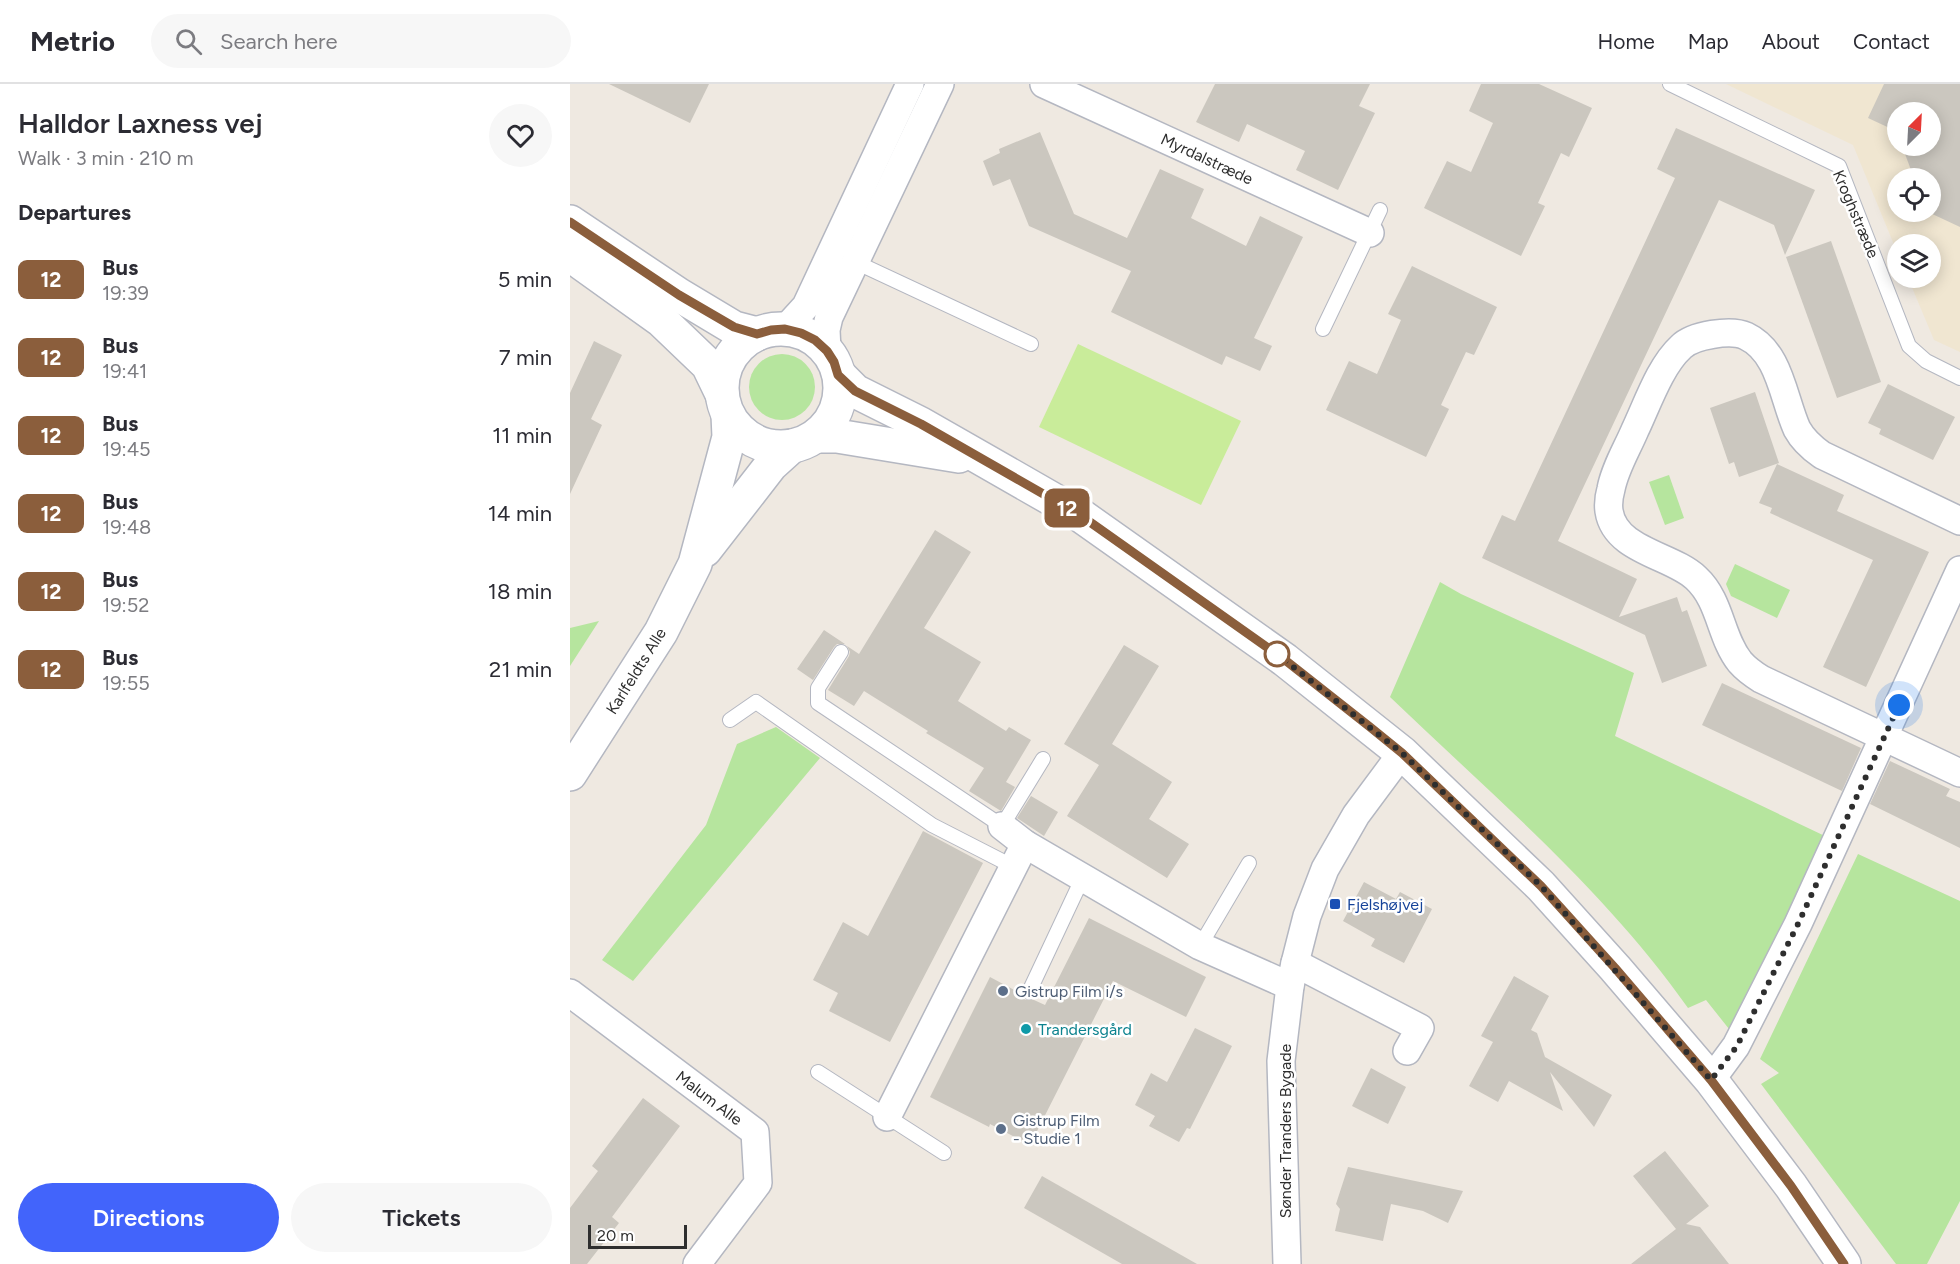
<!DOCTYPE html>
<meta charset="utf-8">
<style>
:root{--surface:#fff;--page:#f7f7f7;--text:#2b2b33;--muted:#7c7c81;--line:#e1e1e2;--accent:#4264fb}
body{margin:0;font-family:Figtree,sans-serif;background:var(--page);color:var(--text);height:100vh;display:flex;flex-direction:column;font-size:22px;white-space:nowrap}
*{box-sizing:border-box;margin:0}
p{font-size:20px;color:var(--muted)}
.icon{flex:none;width:33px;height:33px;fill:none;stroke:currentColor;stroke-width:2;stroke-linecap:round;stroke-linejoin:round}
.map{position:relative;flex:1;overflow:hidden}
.sheet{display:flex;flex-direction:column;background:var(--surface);width:570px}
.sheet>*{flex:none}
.badge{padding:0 12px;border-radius:9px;font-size:21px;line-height:39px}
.needle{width:39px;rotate:24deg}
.fabs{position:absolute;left:1317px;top:18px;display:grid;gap:12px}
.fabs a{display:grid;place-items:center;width:54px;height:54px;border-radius:50%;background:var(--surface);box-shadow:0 3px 15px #0003;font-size:30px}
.scale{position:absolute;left:18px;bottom:15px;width:99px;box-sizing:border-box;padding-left:6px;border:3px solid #2e2e2e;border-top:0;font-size:16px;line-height:21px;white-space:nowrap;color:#2e2e2e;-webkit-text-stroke:4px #fff;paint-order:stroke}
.you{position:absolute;width:30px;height:30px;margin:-15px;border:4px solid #fff;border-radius:50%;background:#1a73e8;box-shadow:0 0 0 9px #1a73e833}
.map>.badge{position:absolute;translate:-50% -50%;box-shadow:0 0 0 3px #fff}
h2{padding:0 18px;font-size:22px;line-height:54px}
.round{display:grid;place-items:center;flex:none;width:63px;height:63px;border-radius:32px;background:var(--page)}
.head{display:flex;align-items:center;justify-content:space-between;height:102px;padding:0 18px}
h1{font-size:28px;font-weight:600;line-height:45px}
.button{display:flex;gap:12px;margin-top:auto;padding:12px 18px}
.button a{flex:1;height:69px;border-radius:36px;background:var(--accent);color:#fff;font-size:24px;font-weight:600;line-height:69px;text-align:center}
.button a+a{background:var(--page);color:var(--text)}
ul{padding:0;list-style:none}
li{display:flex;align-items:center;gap:18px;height:78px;padding:0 18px}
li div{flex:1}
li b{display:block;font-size:22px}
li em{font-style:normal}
li .badge{min-width:66px;font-weight:700;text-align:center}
header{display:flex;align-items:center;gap:36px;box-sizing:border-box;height:84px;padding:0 30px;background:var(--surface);border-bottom:2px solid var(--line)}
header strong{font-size:28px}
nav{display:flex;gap:33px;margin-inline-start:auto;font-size:21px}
.search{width:420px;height:54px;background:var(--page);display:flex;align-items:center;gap:15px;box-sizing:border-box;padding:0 21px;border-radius:33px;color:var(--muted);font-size:22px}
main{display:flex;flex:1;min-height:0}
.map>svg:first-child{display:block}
.education{fill:#f0e6d1;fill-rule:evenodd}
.green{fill:#b6e59e}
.pitch{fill:#c9ec9a}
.building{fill:#cbc7bf}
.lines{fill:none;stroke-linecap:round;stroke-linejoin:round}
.lane-casing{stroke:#b4b7c1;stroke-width:16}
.street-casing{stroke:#b4b7c1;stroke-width:30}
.secondary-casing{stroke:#b4b7c1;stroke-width:36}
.lane{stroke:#fff;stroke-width:14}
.street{stroke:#fff;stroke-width:27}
.secondary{stroke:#fff;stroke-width:33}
.line-casing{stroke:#fff;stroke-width:14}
.line{stroke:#8b5e3c;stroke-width:9}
.walk{stroke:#2e2e2e;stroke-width:6;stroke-dasharray:0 10.8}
.stop-dot{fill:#fff;stroke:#8b5e3c;stroke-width:3}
.transit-dot{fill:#1a4fb4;stroke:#fff;stroke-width:2}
.service-dot{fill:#5c6f8a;stroke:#fff;stroke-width:2}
.culture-dot{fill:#0f9aa8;stroke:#fff;stroke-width:2}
.labels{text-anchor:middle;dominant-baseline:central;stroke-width:5;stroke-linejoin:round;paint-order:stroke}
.street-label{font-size:16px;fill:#2e2e2e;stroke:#fff}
.transit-label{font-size:16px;fill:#164399;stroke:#fff;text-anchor:start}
.service-label{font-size:16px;fill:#4e5e75;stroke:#fff;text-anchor:start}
.culture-label{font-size:16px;fill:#0d838f;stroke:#fff;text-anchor:start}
</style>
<header>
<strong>Metrio</strong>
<div class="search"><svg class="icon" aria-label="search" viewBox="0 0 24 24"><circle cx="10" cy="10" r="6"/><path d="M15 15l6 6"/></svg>Search here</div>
<nav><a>Home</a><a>Map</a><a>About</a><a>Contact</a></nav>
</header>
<main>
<section class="sheet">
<div class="head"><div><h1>Halldor Laxness vej</h1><p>Walk · 3 min · 210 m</p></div><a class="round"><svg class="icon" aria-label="heart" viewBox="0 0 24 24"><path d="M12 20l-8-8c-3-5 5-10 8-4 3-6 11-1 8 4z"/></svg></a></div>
<h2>Departures</h2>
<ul>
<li><span class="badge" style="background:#8b5e3c;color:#fff">12</span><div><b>Bus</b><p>19:39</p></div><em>5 min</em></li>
<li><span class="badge" style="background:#8b5e3c;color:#fff">12</span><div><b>Bus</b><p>19:41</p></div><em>7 min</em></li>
<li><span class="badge" style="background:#8b5e3c;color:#fff">12</span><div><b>Bus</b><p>19:45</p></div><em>11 min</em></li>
<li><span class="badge" style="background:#8b5e3c;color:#fff">12</span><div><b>Bus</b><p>19:48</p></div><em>14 min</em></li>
<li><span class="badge" style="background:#8b5e3c;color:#fff">12</span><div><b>Bus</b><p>19:52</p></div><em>18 min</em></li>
<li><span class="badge" style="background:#8b5e3c;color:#fff">12</span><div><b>Bus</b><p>19:55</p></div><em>21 min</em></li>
</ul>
<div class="button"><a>Directions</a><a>Tickets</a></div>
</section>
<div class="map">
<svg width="1390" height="1180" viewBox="0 0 1390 1180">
<rect width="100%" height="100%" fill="#efe9e1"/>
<path class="education" d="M 1156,0 L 1390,0 L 1390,268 L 1364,256 L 1338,194 L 1360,194 L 1360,160 L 1328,160 L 1327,168 L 1283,61 ZM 1328,28 L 1360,28 L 1360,62 L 1328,62 ZM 1328,94 L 1360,94 L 1360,128 L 1328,128 Z"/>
<g class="green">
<circle cx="212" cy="303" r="33"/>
<polygon points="1099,391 1114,434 1095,441 1079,398"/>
<polygon points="1165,480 1220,506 1207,534 1161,512 1156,500"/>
<path d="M 870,498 L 891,510 L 1064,589 L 1045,652 L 1257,753 L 1163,950 L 1136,916 L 1118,924 C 1035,806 923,712 820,613 Z"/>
<polygon points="29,537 0,582 0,544"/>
<polygon points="206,643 250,674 63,897 32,876 136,741 167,660"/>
<polygon points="1288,770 1390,817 1390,1117 1357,1180 1326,1180 1191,1000 1209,989 1190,975"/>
</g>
<polygon class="pitch" points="508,260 671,337 631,421 469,343"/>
<g class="building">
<polygon points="39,0 139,0 120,39"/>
<polygon points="645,0 800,0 789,22 805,29 768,106 726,86 735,67 677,40 669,58 626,38"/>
<polygon points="911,0 969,0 1022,24 999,73 991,69 968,119 975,122 951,172 854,124 877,77 901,88 923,39 899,27"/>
<polygon points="1314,0 1390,0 1390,143 1358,128 1360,128 1360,94 1344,94 1332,62 1360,62 1360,28 1328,28 1328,50 1326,47 1298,34"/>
<polygon points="1106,44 1245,106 1215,171 1204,141 1149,116 988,457 1067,495 1049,533 1107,513 1112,528 1117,526 1137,582 1092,599 1075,551 912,474 932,431 945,437 1105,94 1087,85"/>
<polygon points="470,48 504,130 557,154 590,85 634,105 621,134 676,162 690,132 733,153 684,254 702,262 690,287 656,272 652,281 541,228 561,187 459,142 440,95 423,102 413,77 430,69 429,65"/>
<polygon points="1261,157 1311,298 1267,314 1216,173"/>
<polygon points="842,182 927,223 904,271 896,268 871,321 879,325 856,373 756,326 779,277 807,290 831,236 818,230"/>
<polygon points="24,257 52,271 21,335 32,341 0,410 0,309"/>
<polygon points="1318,300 1385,333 1363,376 1309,350 1311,345 1298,339"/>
<polygon points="1185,308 1209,379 1169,393 1164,378 1159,380 1140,324"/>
<polygon points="1207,380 1274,411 1267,427 1359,468 1296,603 1253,583 1303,476 1200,429 1202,424 1189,419"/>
<polygon points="365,446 401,468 354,544 411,578 388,617 436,647 439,643 461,656 436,698 445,703 431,727 399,707 414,684 356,649 358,647 294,607 284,622 258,606 279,572 280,568 277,562 289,570"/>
<polygon points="254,546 275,560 267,560 264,563 243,596 227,585"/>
<polygon points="554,561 589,582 542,660 602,698 579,735 619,760 597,794 497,732 529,681 494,660"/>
<polygon points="1152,599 1291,664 1272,707 1132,641"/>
<polygon points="1320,677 1380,705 1376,712 1390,718 1390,764 1300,720"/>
<polygon points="461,712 488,728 474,752 447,734"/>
<polygon points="353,747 413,779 320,958 259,927 268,909 243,896 273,838 298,852"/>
<polygon points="794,798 826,815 830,808 862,825 834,879 801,862 805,855 773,837"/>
<polygon points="519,834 636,893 616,933 543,897 460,1061 420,1040 419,1043 360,1013 420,893 450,909 455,916 464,916 475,921"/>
<polygon points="944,892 979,912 961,946 967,949 975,973 1042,1011 1024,1043 980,988 993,1027 939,997 928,1018 899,1002 923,958 911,952"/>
<polygon points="625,944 662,962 620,1045 617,1044 609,1058 579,1042 585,1032 565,1021 581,989 597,998"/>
<polygon points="801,984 836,1003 818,1040 782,1022"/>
<polygon points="73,1014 110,1042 42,1133 49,1139 17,1180 0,1180 0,1124 28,1087 22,1082"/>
<polygon points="1095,1067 1139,1122 1116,1140 1130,1143 1159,1180 1061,1180 1106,1145 1063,1092"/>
<polygon points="778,1083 893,1107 878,1139 853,1127 821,1120 813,1157 765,1147 770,1125 766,1120"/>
<polygon points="472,1092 627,1180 552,1180 454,1124"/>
</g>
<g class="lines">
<defs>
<g id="lane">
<polyline points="1100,0 1269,82 1339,262 1356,277 1390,294"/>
<polyline points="281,176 461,260"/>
<polyline points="753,245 810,126"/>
<polyline points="271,568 248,604 248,619 432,742 473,675"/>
<polyline points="160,636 186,618 362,741 444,783"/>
<polyline points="630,862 679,779"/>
<polyline points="459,908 513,793"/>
<polyline points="248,988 374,1069"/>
</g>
<g id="street">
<polyline points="474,0 800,149"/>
<polyline points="215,245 236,222 340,0"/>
<polyline points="257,267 256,246 259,233 370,0"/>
<path d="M 1390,437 L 1252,371 C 1242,364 1233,356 1227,345 C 1213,314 1210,268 1176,252 C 1161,245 1123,251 1111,263 C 1090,282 1077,321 1065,346 C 1057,365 1045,384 1041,405 C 1039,412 1038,420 1039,427 C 1045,467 1102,471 1126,494 C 1151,517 1150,553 1170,578 C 1176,585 1183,590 1191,595 L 1390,689"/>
<polyline points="432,742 455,760 630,862 720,902"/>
<polyline points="725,879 850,944 837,967"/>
<polyline points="0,909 185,1048 188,1099 127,1180"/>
<polyline points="1141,996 1166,962 1228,840 1390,486"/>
<polyline points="317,1033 455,760"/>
<polyline points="717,1180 711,977 720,902 725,879 737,832 755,785 786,731 832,669"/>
</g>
<g id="secondary">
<polyline points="0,138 109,211 164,244 187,250"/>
<polyline points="0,171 91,236 138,281 152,310"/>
<circle cx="211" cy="304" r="59"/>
<polyline points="269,291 285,307 351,340 510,431 715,576 832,669 971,802 1045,884 1141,996 1221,1102 1274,1180"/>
<polyline points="246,352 267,352 389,372"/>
<polyline points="135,466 201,381 222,362"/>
<polyline points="0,690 91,548 125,480 159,353 158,331"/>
</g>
</defs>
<use href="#lane" class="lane-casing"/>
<use href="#street" class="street-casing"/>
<use href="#secondary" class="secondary-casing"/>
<use href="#lane" class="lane"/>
<use href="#street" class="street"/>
<use href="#secondary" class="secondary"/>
</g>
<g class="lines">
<defs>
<polyline id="line" points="0,138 109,211 164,243 187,250 201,246 215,245 231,249 245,256 257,267 264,278 268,291 285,307 351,340 510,431 715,576 800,643 832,669 971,802 1045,884 1141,996 1221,1102 1274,1180"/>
</defs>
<use href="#line" class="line-casing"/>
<use href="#line" class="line"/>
<polyline class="walk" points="707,570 832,669 971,802 1141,996 1167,962 1228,840 1329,621"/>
</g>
<circle class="stop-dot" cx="707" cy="570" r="12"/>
<rect class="transit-dot" x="759" y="814" width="12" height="12" rx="3"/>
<g class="service-dot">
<circle cx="433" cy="907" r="6"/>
<circle cx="431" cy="1045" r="6"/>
</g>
<circle class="culture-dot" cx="456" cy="945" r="6"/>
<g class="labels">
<g class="street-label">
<text transform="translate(637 75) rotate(25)">Myrdalstræde</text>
<text transform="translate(1286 130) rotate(67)">Kroghstræde</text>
<text transform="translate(66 587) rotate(-58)">Karlfeldts Alle</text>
<text transform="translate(139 1014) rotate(37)">Malum Alle</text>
<text transform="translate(715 1047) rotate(-90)">Sønder Tranders Bygade</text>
</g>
<g class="transit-label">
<text x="777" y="820">Fjelshøjvej</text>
</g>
<g class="service-label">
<text x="445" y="907">Gistrup Film i/s</text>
<text x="443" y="1036">Gistrup Film<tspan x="443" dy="18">- Studie 1</tspan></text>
</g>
<g class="culture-label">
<text x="468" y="945">Trandersgård</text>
</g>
</g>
</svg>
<div class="fabs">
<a><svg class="needle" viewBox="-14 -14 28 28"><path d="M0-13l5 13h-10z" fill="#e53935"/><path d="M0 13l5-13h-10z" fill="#7c7c81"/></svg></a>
<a><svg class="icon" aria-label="locate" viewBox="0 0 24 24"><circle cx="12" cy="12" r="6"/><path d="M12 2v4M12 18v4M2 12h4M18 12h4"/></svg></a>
<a><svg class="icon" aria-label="layers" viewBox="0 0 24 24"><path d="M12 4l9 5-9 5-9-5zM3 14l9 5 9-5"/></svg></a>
</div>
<div class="scale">20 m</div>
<div class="you" style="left:1329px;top:621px"></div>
<b class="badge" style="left:497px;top:424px;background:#8b5e3c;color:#fff">12</b>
</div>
</main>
